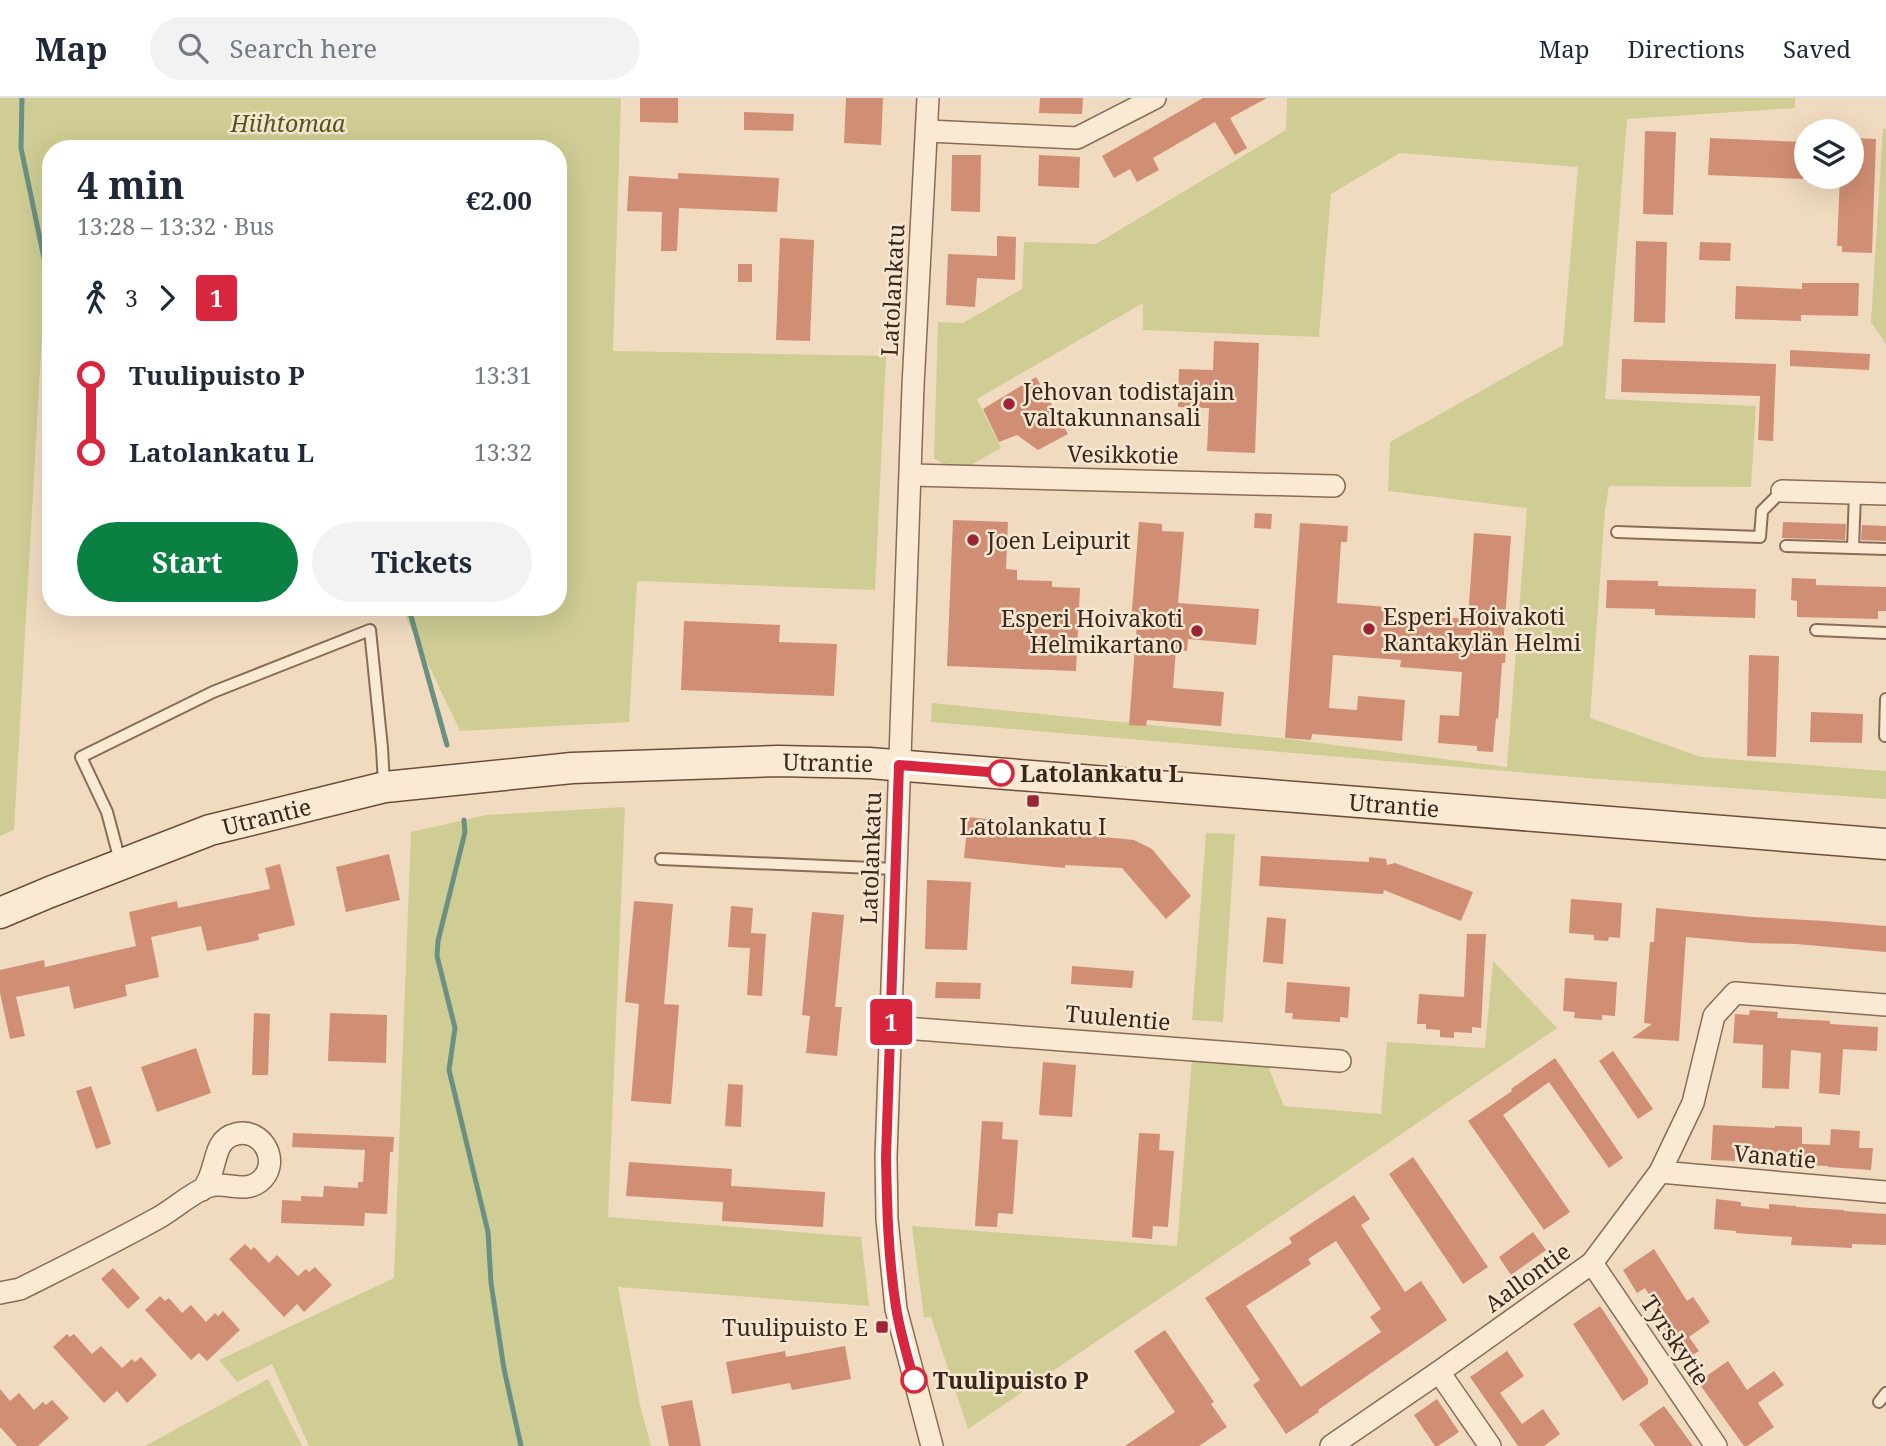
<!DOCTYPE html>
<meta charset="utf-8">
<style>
:root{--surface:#fff;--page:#f2f2f3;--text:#1f2937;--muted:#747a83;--line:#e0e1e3;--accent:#0b8043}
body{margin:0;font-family:"Noto Serif",serif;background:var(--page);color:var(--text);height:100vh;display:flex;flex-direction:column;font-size:26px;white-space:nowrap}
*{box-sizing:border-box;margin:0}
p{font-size:23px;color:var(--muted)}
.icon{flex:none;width:38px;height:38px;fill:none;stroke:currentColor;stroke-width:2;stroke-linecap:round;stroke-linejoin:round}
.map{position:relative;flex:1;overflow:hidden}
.sheet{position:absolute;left:42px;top:42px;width:525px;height:476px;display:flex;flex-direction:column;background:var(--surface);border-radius:28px;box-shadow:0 7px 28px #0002}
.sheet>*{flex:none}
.badge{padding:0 14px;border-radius:5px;font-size:24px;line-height:46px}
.fabs{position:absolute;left:1794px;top:21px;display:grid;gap:14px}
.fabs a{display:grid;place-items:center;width:70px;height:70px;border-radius:50%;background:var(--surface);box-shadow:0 7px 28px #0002;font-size:35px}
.map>.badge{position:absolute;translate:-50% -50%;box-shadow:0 0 0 4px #fff}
.legs{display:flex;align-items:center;gap:10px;height:77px;padding:0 35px;font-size:23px}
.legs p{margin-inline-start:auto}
.overview{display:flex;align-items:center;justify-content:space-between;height:119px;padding:0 35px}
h1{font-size:38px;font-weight:700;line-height:52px}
.button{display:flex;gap:14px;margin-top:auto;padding:14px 35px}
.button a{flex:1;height:80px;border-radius:42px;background:var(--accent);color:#fff;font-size:28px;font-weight:700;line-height:80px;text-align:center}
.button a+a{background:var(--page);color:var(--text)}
ul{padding:0 35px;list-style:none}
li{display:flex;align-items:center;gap:24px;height:77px;font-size:26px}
li i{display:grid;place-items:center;width:10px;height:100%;margin:0 9px;background:currentColor}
li i::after{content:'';width:18px;height:18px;margin:-9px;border:5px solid;border-radius:50%;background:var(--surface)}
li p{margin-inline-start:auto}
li:first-child i{background:linear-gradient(#0000 50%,currentColor 0)}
li:last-child i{background:linear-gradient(currentColor 50%,#0000 0)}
header{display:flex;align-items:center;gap:42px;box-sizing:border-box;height:98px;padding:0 35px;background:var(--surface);border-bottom:2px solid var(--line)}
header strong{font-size:33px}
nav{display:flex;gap:38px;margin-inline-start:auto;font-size:24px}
.search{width:490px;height:63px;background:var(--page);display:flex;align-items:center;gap:18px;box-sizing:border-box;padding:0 24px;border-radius:38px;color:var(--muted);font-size:26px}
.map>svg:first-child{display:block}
.green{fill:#cfcd94}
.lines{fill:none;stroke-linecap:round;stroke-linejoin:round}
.stream{stroke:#6a9082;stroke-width:5}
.building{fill:#d08e74;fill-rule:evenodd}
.lane-casing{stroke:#8a6b57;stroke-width:14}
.street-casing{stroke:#8a6b57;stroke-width:24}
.secondary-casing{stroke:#6c4d3b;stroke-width:33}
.lane{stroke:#faead4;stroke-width:10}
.street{stroke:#faead4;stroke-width:21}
.secondary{stroke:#faead4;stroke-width:30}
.line-1-casing{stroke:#fff;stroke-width:16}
.line-1{stroke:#d7263d;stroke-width:10}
.poi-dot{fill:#9c2436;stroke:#f7e7d0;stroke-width:2.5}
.stop-1-dot{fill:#fff;stroke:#d7263d;stroke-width:3.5}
.labels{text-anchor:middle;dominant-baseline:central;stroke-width:5;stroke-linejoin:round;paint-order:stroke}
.park-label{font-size:23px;font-style:italic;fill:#515722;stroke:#f7e7d0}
.street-label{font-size:23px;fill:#39261c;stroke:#f7e7d0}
.poi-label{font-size:23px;fill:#39261c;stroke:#f7e7d0;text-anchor:start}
.stop-label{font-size:23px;font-weight:bold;fill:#39261c;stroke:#f7e7d0;text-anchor:start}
</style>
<header>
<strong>Map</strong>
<div class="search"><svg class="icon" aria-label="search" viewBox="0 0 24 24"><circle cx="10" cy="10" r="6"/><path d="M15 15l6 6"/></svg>Search here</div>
<nav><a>Map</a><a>Directions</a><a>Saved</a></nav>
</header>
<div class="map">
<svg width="1886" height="1348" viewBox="0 0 1886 1348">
<rect width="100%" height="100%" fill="#f0dbc0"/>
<g class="green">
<polygon points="0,0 621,0 613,253 886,258 875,492 637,483 629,624 460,633 401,509 558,509 558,51 51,51 51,235 42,236 14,732 0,738"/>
<polygon points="1287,0 1795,0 1795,10 1627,21 1605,301 1756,308 1751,389 1609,388 1605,412 1590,620 1701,659 1886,673 1886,701 1586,680 931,624 932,605 1280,640 1507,669 1527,410 1388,393 1390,344 1563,247 1578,69 1400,55 1331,96 1319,239 1143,232 1143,205 977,301 1001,350 965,370 952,372 934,360 938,224 963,225 1022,191 1024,144 1096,146 1286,32"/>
<polygon points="1883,31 1886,31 1886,246 1871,224"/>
<polygon points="625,709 608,1119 861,1139 869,1208 618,1189 640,1307 651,1348 309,1348 272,1266 237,1284 219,1262 394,1180 411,734 487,717"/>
<polygon points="1206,735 1235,736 1223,924 1192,922"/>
<polygon points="1493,863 1557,930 968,1331 931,1219 924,1219 912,1128 1177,1148 1192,960 1267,966 1284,1008 1381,1016 1387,944 1485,950"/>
<polygon points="268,1281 302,1348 145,1348"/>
</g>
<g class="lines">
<g class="stream">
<polyline points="22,0 21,50 45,165"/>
<polyline points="50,189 51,194"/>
<polyline points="407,509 411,518 447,647"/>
<polyline points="464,722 465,734 438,843 437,858 455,930 449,972 488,1134 491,1185 504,1271 521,1348"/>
</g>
</g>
<g class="building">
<polygon points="640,0 678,0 678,25 640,24"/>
<polygon points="846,0 883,0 881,47 844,45"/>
<polygon points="1040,0 1083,0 1082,16 1039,15"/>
<polygon points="1203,0 1267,0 1230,20 1247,50 1235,57 1215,24 1153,60 1159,72 1137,84 1130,71 1114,80 1102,58"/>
<polygon points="744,14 794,16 793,33 744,32"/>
<polygon points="1645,33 1676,34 1673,117 1643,116"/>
<polygon points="1710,40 1804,44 1803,81 1708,77"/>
<polygon points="1852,40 1876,41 1872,155 1842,154 1842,148 1837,148 1840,79 1852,79"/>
<polygon points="952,57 981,57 980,114 951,113"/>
<polygon points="1039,57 1080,59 1079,90 1038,88"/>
<polygon points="678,75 779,80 777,114 679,110 677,153 661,153 662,114 627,113 629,78 678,81"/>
<polygon points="997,138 1016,139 1015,182 977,180 975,209 946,207 948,156 997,158"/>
<polygon points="780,140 814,142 810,243 776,242"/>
<polygon points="1636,143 1667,144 1665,225 1634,224"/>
<polygon points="1700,144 1731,145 1730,163 1699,162"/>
<rect x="738" y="166" width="14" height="18"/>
<polygon points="1802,185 1859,185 1858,218 1801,217 1801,223 1735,221 1736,188 1802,191"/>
<polygon points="1214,243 1259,245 1255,355 1207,353 1209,310 1178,309 1179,271 1213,272"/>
<polygon points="1790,252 1870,256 1869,272 1790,268"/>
<polygon points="1622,261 1776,266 1773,343 1758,342 1760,298 1621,294"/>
<polygon points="1036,279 1068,336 1038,352 1017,337 999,344 983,311"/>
<polygon points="1255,415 1272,416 1271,431 1254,430"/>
<polygon points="953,422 1008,424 1006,471 1017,472 1017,482 1052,483 1052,489 1080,490 1076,573 947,568"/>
<polygon points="1139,424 1162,426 1162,433 1184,434 1178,505 1259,511 1256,547 1188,541 1187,553 1176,552 1173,590 1224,594 1221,628 1147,622 1146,628 1129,627 1137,524 1131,524"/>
<polygon points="1783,424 1846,426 1845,442 1782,440"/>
<polygon points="1300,425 1348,428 1347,444 1341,444 1337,505 1388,509 1388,515 1468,521 1474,435 1511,438 1503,550 1506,551 1505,565 1502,565 1498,621 1496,620 1493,654 1477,653 1477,648 1438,645 1440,617 1459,618 1462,574 1400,569 1401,562 1333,557 1329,610 1357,612 1358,598 1405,602 1402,643 1312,636 1311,642 1285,640"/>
<polygon points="1862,427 1886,428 1886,443 1861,442"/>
<polygon points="1792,480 1816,481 1816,487 1886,489 1886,513 1878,513 1878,521 1797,519 1797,503 1791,502"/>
<polygon points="1607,482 1658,483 1658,488 1756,491 1755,520 1655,517 1655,511 1606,510"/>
<polygon points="684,523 780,527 779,544 837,546 834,598 681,592"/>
<polygon points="1749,557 1779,558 1776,659 1747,658"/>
<polygon points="1811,614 1863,616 1862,645 1810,644"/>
<polygon points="968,719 995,722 994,728 1134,742 1152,751 1191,798 1166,821 1122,770 1065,767 1065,770 964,760"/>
<polygon points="389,756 400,802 346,814 336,769"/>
<polygon points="1261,758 1369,764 1369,759 1386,761 1387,767 1395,765 1473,794 1461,823 1384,792 1383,796 1259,788"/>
<polygon points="280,766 295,827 258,836 259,842 207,853 201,828 151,839 159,879 125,887 127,898 74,911 69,888 16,899 25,938 10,941 0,895 0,872 44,862 45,869 136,848 129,814 177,803 178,810 270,791 265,770"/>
<polygon points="927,782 971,784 967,852 925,851"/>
<polygon points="1571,801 1622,805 1620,840 1609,839 1608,843 1594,842 1594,837 1569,835"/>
<polygon points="634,803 673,806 664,906 679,907 671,1006 631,1003 639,906 625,904"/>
<polygon points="731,808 753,810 751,835 766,836 762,898 747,897 750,850 728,849"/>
<polygon points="1656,810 1753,819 1825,823 1886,828 1886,854 1796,846 1751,845 1686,839 1679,943 1632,940 1652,926 1644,925 1650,844 1654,844"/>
<polygon points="812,814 844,817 835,909 842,909 837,958 806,955 810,918 802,917"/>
<polygon points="1267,819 1286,821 1283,866 1263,864"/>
<polygon points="1467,836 1486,836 1481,930 1472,929 1472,935 1454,934 1454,940 1440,939 1440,932 1426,931 1426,926 1417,926 1419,896 1464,899"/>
<polygon points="1072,868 1134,873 1132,890 1071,886"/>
<polygon points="1565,880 1617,884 1615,918 1602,917 1602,922 1574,920 1575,914 1563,913"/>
<polygon points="936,884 981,885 980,901 935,900"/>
<polygon points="1287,884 1350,889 1348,920 1340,919 1340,924 1292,921 1293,915 1285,915"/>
<polygon points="1750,912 1778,914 1777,920 1830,923 1830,926 1878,929 1877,953 1843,951 1840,997 1819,995 1821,955 1791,952 1789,991 1762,990 1763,947 1733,945 1735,916 1749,917"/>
<polygon points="254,915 270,916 268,977 252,977"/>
<polygon points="330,915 387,917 386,965 328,963"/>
<polygon points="196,950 211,995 157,1014 141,969"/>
<polygon points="1613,953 1653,1011 1638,1021 1599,963"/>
<polygon points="1555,960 1623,1060 1609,1070 1549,984 1503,1017 1570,1114 1544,1132 1468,1023 1512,993 1511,991"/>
<polygon points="1043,964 1076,967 1072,1019 1039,1017"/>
<polygon points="728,986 743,987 741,1029 725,1028"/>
<polygon points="91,988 111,1046 96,1051 76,993"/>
<polygon points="982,1023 1003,1024 1002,1041 1018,1042 1013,1116 998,1115 997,1129 975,1128"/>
<polygon points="1713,1027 1775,1030 1775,1028 1802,1029 1802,1046 1830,1047 1831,1031 1860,1033 1859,1050 1873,1050 1871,1072 1828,1069 1828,1068 1773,1066 1774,1054 1735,1052 1735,1063 1711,1062"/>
<polygon points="293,1035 394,1039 393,1054 390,1054 387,1116 365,1115 364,1128 281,1125 282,1102 301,1103 301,1098 323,1099 324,1088 358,1090 358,1084 363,1084 365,1052 292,1049"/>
<polygon points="1139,1035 1160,1036 1159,1052 1174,1053 1168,1129 1153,1128 1152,1141 1132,1139"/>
<polygon points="1413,1059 1488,1169 1463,1186 1389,1076"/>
<polygon points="629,1064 732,1071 731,1088 825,1094 823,1129 722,1123 723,1104 626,1098"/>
<path d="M 1354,1097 L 1370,1121 L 1361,1127 L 1405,1194 L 1421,1183 L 1447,1222 L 1318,1312 L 1319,1314 L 1286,1336 L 1253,1287 L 1260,1282 L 1205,1200 L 1292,1145 L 1289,1140 ZM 1336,1143 L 1381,1211 L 1370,1219 L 1381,1234 L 1301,1289 L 1246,1208 L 1311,1166 L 1308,1161 Z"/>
<polygon points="1716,1101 1741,1104 1741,1108 1769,1111 1769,1106 1796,1108 1796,1109 1844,1112 1844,1113 1886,1116 1886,1147 1852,1146 1852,1150 1791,1147 1792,1139 1736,1135 1736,1133 1714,1131"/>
<polygon points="1533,1134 1546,1152 1511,1177 1499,1159"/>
<polygon points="245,1146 251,1152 254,1149 269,1165 277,1157 298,1178 306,1171 309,1174 315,1169 332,1187 304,1214 297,1206 284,1219 229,1161"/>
<polygon points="1654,1151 1687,1203 1693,1199 1710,1224 1689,1239 1699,1253 1686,1261 1659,1223 1664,1220 1645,1190 1637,1195 1623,1172"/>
<polygon points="113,1170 140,1200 128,1211 101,1181"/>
<polygon points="160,1198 165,1203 169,1200 182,1215 191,1207 206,1224 215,1215 218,1218 223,1213 240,1232 207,1263 199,1255 191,1262 145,1212"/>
<polygon points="1600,1208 1648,1281 1648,1286 1623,1303 1573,1226"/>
<polygon points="1165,1232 1214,1304 1211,1306 1227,1329 1199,1348 1125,1348 1175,1314 1134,1253"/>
<polygon points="67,1236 70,1239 74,1236 92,1256 101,1248 122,1270 132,1261 135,1264 141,1259 157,1277 127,1305 117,1293 104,1305 53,1249"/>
<polygon points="845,1248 851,1281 792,1292 790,1285 732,1296 726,1264 785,1253 786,1259"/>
<polygon points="1507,1253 1524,1278 1500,1295 1522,1326 1543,1311 1560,1336 1544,1348 1518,1348 1470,1279"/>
<polygon points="1728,1263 1747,1292 1774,1273 1784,1287 1758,1305 1774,1329 1747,1348 1744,1348 1698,1284"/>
<polygon points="0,1291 10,1303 19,1295 34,1312 43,1304 46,1307 52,1302 69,1320 38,1348 17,1348 0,1329"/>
<polygon points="1437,1301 1459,1334 1438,1348 1435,1348 1414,1317"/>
<polygon points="692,1302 701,1348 669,1348 661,1308"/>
<polygon points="1664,1308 1693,1348 1655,1348 1639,1326"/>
</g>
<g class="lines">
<defs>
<g id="lane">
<polyline points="1617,434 1760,439 1762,413 1782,393"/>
<polyline points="1786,448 1886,451"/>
<polyline points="1853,450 1855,395"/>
<polyline points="1816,532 1886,535"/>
<polyline points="1885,638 1886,601"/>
<polyline points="661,761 896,771"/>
<polyline points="120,763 107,714 81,659 213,594 370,532 382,650 384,686"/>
<polyline points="1879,1304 1886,1295"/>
</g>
<g id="street">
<polyline points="928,0 913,288 886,1059 887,1121 896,1211 932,1348"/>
<polyline points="928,33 1077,40 1155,0"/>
<polyline points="911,377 1334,388"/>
<polyline points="1782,393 1886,396"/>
<polyline points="891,929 1340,963"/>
<polyline points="1660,1074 1886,1094"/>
<polyline points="1592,1165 1716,1348"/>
<path d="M 0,1195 L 20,1191 C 66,1168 113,1145 158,1120 C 174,1111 190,1096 207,1089 C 224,1082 243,1096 259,1084 C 282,1067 264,1029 236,1036 C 210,1042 219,1074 202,1092"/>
<polyline points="1439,1274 1490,1348"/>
<polyline points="1331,1348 1439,1274 1592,1165 1660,1074 1693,1005 1714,918 1735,895 1886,907"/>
</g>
<g id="secondary">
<path id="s1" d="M 0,815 L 50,794 L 210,732 L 385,689 L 572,670 L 778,663 L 869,665 L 1886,746"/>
</g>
</defs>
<use href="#lane" class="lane-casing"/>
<use href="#street" class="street-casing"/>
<use href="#secondary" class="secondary-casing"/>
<use href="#lane" class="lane"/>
<use href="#street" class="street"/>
<use href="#secondary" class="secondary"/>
</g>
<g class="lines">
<defs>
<path id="line-1" d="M 914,1282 C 907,1258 900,1234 896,1209 C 888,1159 887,1109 886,1059 L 899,667 L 1001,675"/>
</defs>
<use href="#line-1" class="line-1-casing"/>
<use href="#line-1" class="line-1"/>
</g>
<g class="poi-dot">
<circle cx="1009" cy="306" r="7"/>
<circle cx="973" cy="442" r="7"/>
<circle cx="1369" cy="531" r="7"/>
<circle cx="1197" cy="533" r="7"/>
<rect x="1026" y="696" width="14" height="14" rx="3.5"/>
<rect x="875" y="1222" width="14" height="14" rx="3.5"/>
</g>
<g class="stop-1-dot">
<circle cx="1001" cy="675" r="12"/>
<circle cx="914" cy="1282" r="12"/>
</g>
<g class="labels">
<g class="park-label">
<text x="288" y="25">Hiihtomaa</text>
</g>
<g class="street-label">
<text transform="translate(892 192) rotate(-87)">Latolankatu</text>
<text transform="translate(1123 356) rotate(1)">Vesikkotie</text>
<text stroke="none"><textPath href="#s1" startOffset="850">Utrantie</textPath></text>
<text stroke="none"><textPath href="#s1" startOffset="1418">Utrantie</textPath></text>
<text stroke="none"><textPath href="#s1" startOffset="284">Utrantie</textPath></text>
<text transform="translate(870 760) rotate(-88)">Latolankatu</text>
<text transform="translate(1118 919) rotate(5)">Tuulentie</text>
<text transform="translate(1775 1058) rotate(5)">Vanatie</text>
<text transform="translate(1527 1179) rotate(-36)">Aallontie</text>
<text transform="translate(1676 1242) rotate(56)">Tyrskytie</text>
</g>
<g class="poi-label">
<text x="1023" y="293">Jehovan todistajain<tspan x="1023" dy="26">valtakunnansali</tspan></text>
<text x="987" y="442">Joen Leipurit</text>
<text x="1383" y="518">Esperi Hoivakoti<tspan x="1383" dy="26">Rantakylän Helmi</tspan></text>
<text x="1183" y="520" text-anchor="end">Esperi Hoivakoti<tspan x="1183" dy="26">Helmikartano</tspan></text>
<text x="1033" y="728" text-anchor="middle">Latolankatu I</text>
<text x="868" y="1229" text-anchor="end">Tuulipuisto E</text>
</g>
<g class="stop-label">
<text x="1020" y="675">Latolankatu L</text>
<text x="933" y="1282">Tuulipuisto P</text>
</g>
</g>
</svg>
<div class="fabs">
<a><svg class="icon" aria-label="layers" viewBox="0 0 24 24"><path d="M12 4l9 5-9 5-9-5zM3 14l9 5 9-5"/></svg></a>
</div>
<b class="badge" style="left:891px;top:924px;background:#d7263d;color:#fff">1</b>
<section class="sheet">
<div class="overview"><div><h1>4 min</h1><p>13:28 – 13:32 · Bus</p></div><b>€2.00</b></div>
<div class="legs"><svg class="icon" aria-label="walk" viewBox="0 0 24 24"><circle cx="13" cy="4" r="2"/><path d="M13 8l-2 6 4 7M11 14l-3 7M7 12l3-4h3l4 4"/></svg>3<svg class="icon" aria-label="forward" viewBox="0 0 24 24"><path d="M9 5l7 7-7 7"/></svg><b class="badge" style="background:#d7263d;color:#fff">1</b></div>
<ul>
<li><i style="color:#d7263d"></i><b>Tuulipuisto P</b><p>13:31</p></li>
<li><i style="color:#d7263d"></i><b>Latolankatu L</b><p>13:32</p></li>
</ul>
<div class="button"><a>Start</a><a>Tickets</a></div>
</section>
</div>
